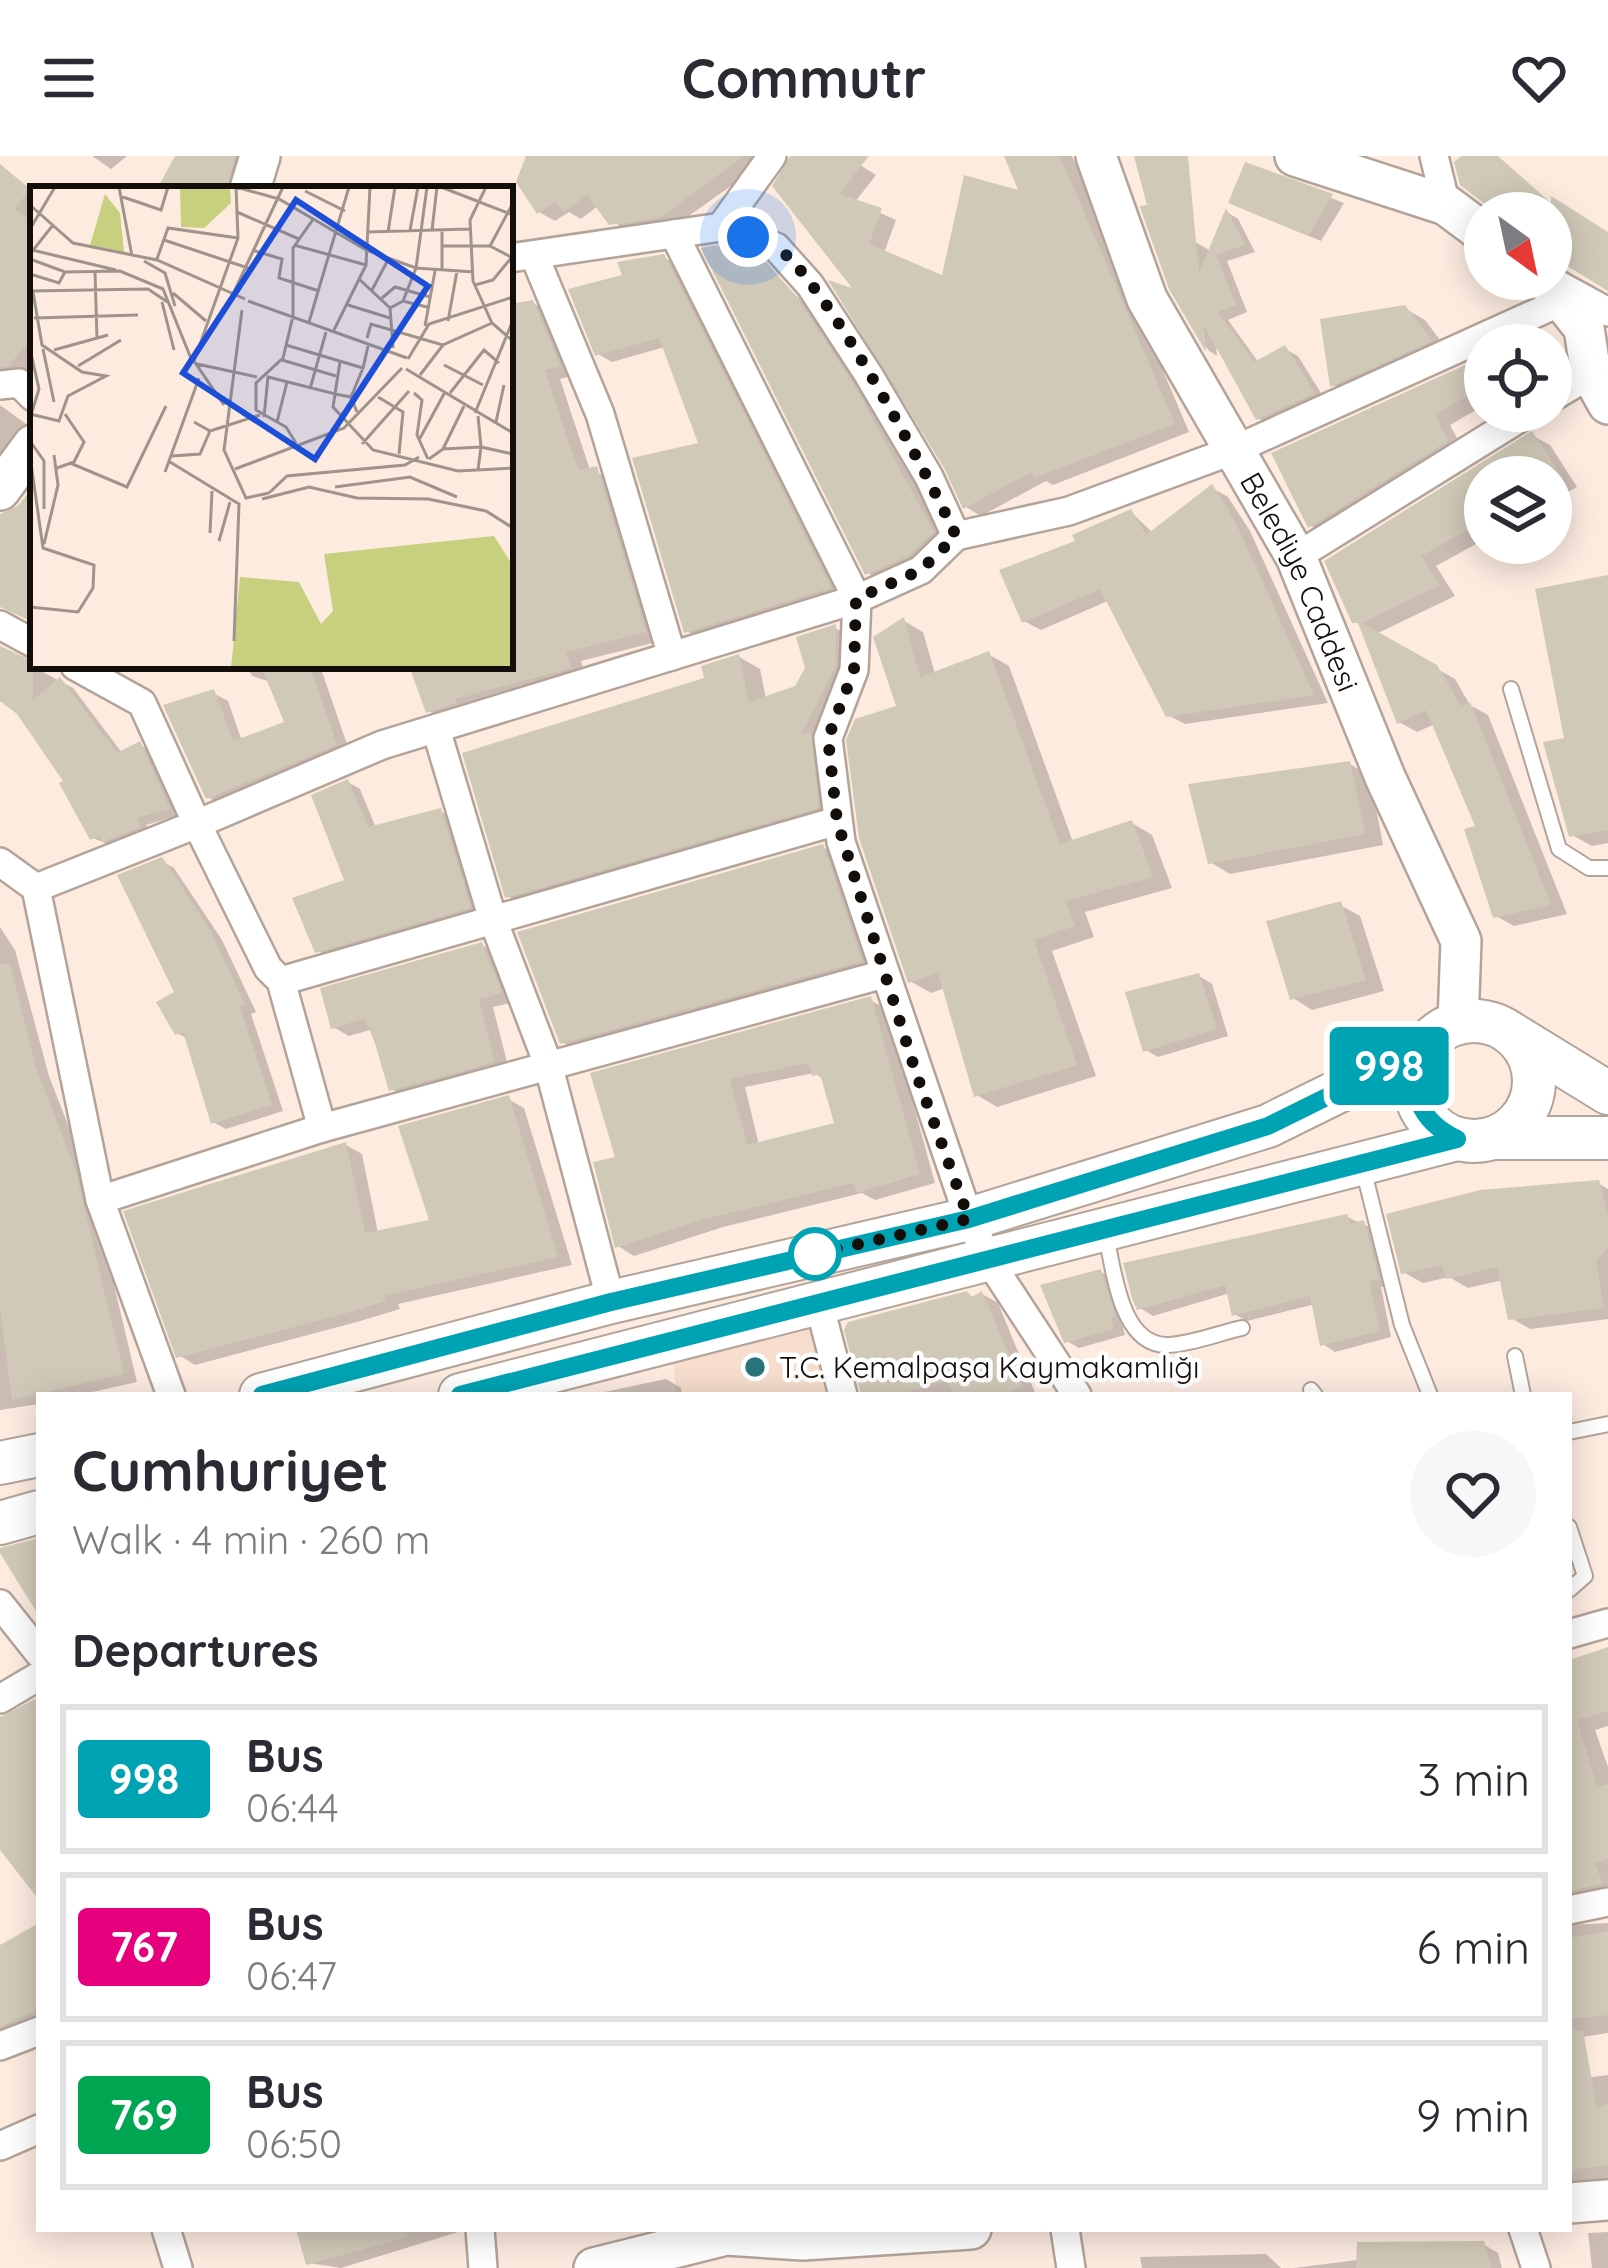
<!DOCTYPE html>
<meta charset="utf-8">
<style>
:root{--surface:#fff;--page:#f7f7f7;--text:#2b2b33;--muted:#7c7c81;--line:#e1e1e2}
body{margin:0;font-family:Quicksand,sans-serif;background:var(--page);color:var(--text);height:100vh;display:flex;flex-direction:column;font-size:45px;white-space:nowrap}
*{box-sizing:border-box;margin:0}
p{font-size:39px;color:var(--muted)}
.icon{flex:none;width:66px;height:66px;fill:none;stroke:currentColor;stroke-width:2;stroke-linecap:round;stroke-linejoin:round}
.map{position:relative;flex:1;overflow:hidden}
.drawer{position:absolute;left:36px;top:1236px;width:1536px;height:840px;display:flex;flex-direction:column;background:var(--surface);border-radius:0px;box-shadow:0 6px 30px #0003}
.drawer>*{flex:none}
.badge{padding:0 24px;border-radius:9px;font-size:42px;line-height:78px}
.needle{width:78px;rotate:147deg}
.fabs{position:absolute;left:1464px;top:36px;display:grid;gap:24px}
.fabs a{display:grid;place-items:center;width:108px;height:108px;border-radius:50%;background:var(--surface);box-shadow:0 6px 30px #0003;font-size:60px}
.you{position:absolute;width:60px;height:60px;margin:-30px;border:9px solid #fff;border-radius:50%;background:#1a73e8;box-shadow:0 0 0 18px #1a73e833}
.map>.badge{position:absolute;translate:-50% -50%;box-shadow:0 0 0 6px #fff}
h2{padding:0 36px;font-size:45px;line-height:108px}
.round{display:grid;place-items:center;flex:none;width:126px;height:126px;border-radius:63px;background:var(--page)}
.summary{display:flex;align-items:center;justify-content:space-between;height:204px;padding:0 36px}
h1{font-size:57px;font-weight:800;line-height:90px}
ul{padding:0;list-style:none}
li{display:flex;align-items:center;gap:36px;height:150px;margin:0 24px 18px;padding:0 12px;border:6px solid var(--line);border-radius:0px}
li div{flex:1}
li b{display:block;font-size:45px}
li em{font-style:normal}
li .badge{min-width:132px;font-weight:700;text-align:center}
header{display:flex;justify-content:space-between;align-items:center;height:156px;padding:0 36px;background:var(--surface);font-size:54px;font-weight:800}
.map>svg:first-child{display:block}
.built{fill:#f6ddcd}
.shadow{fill:#0003;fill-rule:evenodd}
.building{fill:#d1c9b8;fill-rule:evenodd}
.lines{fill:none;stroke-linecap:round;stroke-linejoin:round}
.lane-casing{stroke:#b4a398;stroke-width:18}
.street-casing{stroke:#b4a398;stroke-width:32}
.secondary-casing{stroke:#b4a398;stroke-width:44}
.primary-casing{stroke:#b4a398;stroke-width:46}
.lane{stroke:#fff;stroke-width:14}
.street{stroke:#fff;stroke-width:27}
.secondary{stroke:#fff;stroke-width:39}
.primary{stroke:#fff;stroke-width:42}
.line-casing{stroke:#fff;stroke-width:27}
.line{stroke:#00a3b4;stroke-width:18}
.walk{stroke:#140e0a;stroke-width:12;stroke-dasharray:0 21.6}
.stop-dot{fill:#fff;stroke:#00a3b4;stroke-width:6}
.poi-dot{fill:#29737a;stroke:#fff;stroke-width:4.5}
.labels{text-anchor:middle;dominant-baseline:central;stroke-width:9;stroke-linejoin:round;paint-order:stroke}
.street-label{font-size:30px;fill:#140e0a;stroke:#fff}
.poi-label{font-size:30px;fill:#140e0a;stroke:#fff;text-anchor:start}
.inset-road{fill:none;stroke:#a0938a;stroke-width:3}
.view{fill:#1d4ed8;fill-opacity:0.15;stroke:#1d4ed8;stroke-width:6}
.inset-edge{fill:none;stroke:#140e0a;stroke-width:6}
</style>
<header><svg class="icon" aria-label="menu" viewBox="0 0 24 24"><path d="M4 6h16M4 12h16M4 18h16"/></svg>Commutr<svg class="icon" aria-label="heart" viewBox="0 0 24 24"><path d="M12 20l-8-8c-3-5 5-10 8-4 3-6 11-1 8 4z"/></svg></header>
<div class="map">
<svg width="1608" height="2112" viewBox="0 0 1608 2112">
<rect width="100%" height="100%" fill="#fdebe0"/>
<polygon class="built" points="818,1144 843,1239 676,1239 672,1182"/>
<g class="shadow">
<polygon points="92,0 127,0 111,13"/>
<polygon points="178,0 252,0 243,33 160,33"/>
<polygon points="529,0 773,0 676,69 627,77 598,50 581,63 569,56 555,65 539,56"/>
<polygon points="792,0 866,0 860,9 876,19 855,46 896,64 884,97 945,123 1023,38 1007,0 1072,0 1189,276 1053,329 1046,325 981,360 966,351"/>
<polygon points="1137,0 1173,0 1195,86 1211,95 1227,56 1238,63 1255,96 1227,105 1247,156 1228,164 1259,207 1285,193 1298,200 1326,245 1271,270 1258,262 1216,186 1217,200 1208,194 1172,132"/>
<polygon points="1247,9 1344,47 1321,85 1244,53"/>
<polygon points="0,10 33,35 33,56 27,64 33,68 33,206 23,217 0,226"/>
<polygon points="663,101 677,109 843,439 700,483 687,475 702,290 665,191 612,206 598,198 626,121"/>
<polygon points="764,109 807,150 925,339 945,383 880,424 868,417"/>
<polygon points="533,147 550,157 575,219 560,223 590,314 613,323 661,485 581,505 586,521 445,564 429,555 412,510 510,510 510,151"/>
<polygon points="1404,152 1425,164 1449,196 1352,240 1333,229"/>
<polygon points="1547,185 1564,195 1579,224 1551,246 1551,189 1526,189"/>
<polygon points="1485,203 1485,249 1450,269 1464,295 1327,380 1311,370"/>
<polygon points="0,249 33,273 0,321"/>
<polygon points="1532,279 1550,289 1577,331 1551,346 1551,321 1485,321 1485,383 1436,410 1455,440 1376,478 1455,523 1470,549 1488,559 1567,758 1514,770 1496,760 1479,672 1435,568 1417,576 1399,566 1362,470 1354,465 1327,406"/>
<polygon points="1212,332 1228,341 1250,375 1328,547 1185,568 1168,559 1110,444 1041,474 1024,465 1080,386 1131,356 1153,377"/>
<polygon points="1608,422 1608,687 1592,690 1572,679 1567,585"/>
<polygon points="904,465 923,476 935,518 988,498 1009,510 1073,686 1132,667 1152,679 1172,732 1085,756 1094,781 1052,795 1096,920 997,951 977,939 945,832 931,837 910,825 899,552"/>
<polygon points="835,472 855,483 824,587 838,663 528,752 508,740 708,524 739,501 760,513 766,543 797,532"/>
<polygon points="0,493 73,532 123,598 140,589 152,596 181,659 146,669 152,678 117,692 93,682 67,627 19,556 0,541"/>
<polygon points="247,510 320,510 350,597 222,650 208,641 213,537 228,545 242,585 288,568 271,526 252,520"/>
<polygon points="1350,608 1370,620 1383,689 1230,718 1210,706"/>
<polygon points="348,626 360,633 376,672 440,655 453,662 481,758 330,802 317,794 348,726"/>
<polygon points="823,691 838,700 876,813 577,895 562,886"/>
<polygon points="161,705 174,712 222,784 256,856 251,858 283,955 226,973 213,966 188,883 177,877 178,837"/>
<polygon points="1340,749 1360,760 1384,835 1312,854 1293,842"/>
<polygon points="0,771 15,794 49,920 89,1023 137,1226 79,1239 39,1239 39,1248 0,1254"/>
<polygon points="482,789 498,798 516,846 493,851 509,914 408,942 392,933 370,874 349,880 333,871"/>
<polygon points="1199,820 1212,828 1228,880 1158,901 1146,894"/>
<path d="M 870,844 L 887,853 L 935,1027 L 875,1044 L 862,1037 L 723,1071 L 634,1100 L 618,1090 L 619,1003 L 593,919 ZM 814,917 L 824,923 L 838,969 L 759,989 L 745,931 Z"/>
<polygon points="508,943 524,952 572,1109 398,1148 400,1153 357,1166 195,1209 179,1199 346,989 362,998 378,1077 433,1066"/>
<polygon points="1598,1027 1608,1033 1608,1163 1530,1173 1511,1162 1503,1124 1468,1132 1449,1121 1423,1127 1403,1116"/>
<polygon points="1347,1061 1376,1074 1390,1129 1381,1131 1391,1181 1335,1196 1323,1188 1315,1148 1247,1165 1234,1158 1230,1137 1153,1160 1140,1152"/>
<polygon points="1101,1116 1113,1123 1127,1167 1122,1168 1125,1179 1079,1192 1067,1185"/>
<polygon points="982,1138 998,1147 1036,1239 861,1239 850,1168"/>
<polygon points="666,1223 681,1232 682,1239 590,1239"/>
<polygon points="1608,1493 1608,1570 1595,1574 1608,1611 1608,1741 1575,1752 1569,1769 1608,1767 1608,1877 1569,1883 1569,1505"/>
<polygon points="39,1771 39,1868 0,1889 0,1793"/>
<polygon points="1608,1919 1608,2024 1569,2027 1569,1924"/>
<polygon points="299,2073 468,2073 341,2112 309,2107"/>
<polygon points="1608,2076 1608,2112 1592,2112 1588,2077"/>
<polygon points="1483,2088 1498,2097 1502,2112 1294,2112"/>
<polygon points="1266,2098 1281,2112 1142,2112 1140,2101"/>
</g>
<g class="building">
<polygon points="175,0 235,0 227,33 157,33"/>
<polygon points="526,0 744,0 660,62 609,69 587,39 564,56 555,46 537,58 516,26"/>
<polygon points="790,0 869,0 839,38 882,52 869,88 942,119 964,19 1018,34 1004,0 1060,0 1175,268 1034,322 1032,316 963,353 944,312 828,124 852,132 772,30"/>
<polygon points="1134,0 1188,0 1199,117 1226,52 1245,89 1216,99 1236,149 1218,156 1254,206 1285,189 1315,237 1256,264 1204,169 1206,196 1169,133 1142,57 1140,50 1147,49"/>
<polygon points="1462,0 1498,0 1551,47 1551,40 1608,76 1608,135 1551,100 1551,57 1497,57 1460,29 1454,6"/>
<polygon points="1245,6 1333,38 1308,80 1228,47"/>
<polygon points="0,8 30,33 15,53 33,67 33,182 8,210 0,211"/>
<polygon points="719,89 766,106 796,140 853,227 934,376 908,400 865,419 701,92"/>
<polygon points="664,98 831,432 684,477 632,302 698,287 659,182 595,200 568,133 622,119 617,106"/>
<polygon points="533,144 560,210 545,214 570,291 579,314 597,310 646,476 566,496 571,512 455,543 456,547 426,557 409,510 510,510 510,148"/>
<polygon points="1405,149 1432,185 1330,231 1320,163"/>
<polygon points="1485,200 1485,230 1435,259 1448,285 1308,372 1271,297"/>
<polygon points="1532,275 1562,321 1485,321 1485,364 1421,400 1440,429 1362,467 1437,509 1461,550 1470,546 1551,749 1493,762 1464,673 1475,670 1426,554 1397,568 1358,467 1352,467 1324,405"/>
<polygon points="1212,328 1234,363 1314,539 1166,561 1100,433 1022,467 999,414 1075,385 1072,379 1131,353 1146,379"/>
<polygon points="33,330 33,466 0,451 0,358 19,349"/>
<polygon points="1608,419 1608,674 1569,681 1543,586 1564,582 1535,433"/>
<polygon points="904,461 920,521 989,495 1060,688 1132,664 1153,721 1066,745 1075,770 1034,784 1077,909 974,941 938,817 908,827 859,682 846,584 855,563 896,550 873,481"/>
<polygon points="836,468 836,510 801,579 811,576 819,652 505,742 462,597 704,522 701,510 739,498 749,546 795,530 805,512 796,481"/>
<polygon points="0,490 33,505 33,544 60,521 117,597 140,585 170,653 136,662 141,671 102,686 99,680 90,684 59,627 63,625 17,558 0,545"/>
<polygon points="261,510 310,510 337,589 206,643 163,549 214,533 233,585 284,566"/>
<polygon points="1350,605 1365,678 1208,708 1188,628"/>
<polygon points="348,623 368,671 441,652 471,752 315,797 292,742 344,724 311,639"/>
<polygon points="823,688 862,805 560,888 517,776"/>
<polygon points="162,701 210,774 245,849 240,851 272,949 211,968 183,876 175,879 156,846 174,836 117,719"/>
<polygon points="1341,745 1366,824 1290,844 1266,765"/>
<polygon points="482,786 502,837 479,843 495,906 389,935 371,874 363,863 331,873 320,832"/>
<polygon points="10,807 35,909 75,1013 124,1218 12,1244 0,1151 0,808"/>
<polygon points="1199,817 1217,873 1143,896 1125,836"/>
<path d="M 871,840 L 920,1018 L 856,1037 L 853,1027 L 705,1063 L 615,1092 L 593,1006 L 615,1001 L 590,917 ZM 808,907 L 812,920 L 820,918 L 834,967 L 747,989 L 730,923 Z"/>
<polygon points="509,939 558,1101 384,1140 386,1145 340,1159 176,1202 123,1055 346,986 365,1077 429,1064 398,970"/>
<polygon points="1599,1024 1608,1059 1608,1091 1596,1105 1604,1152 1508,1164 1497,1111 1446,1123 1442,1109 1401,1118 1386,1058 1480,1034"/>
<polygon points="1347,1058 1350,1068 1364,1064 1379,1123 1369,1125 1380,1175 1320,1190 1310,1140 1232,1160 1225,1129 1137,1154 1132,1142 1123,1107"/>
<polygon points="1101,1113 1116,1161 1111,1162 1114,1173 1064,1187 1040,1129"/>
<polygon points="967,1135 972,1141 982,1135 1022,1230 1002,1239 955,1239 947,1224 897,1239 861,1239 844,1174 848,1166"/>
<polygon points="39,1382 39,1460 0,1397 0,1392"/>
<polygon points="1608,1491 1608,1555 1577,1564 1597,1631 1608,1628 1608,1703 1595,1707 1602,1727 1569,1736 1569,1504"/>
<polygon points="39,1541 39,1744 0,1694 0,1561"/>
<polygon points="39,1767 39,1853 0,1871 0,1789"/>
<polygon points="1608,1775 1608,1859 1569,1863 1569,1782"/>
<polygon points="1583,1874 1597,1954 1608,1947 1608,2009 1569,2014 1569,1875"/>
<polygon points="296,2073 407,2073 408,2081 306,2109"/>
<polygon points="1484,2085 1491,2112 1356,2112 1357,2086"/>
</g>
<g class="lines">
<defs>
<g id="lane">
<polyline points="1511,533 1559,693 1589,712 1608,712"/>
<polyline points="1363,1012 1402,1169 1430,1239"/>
<path d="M 1105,1076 C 1114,1111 1119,1190 1168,1189 C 1192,1188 1219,1177 1242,1172"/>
<polyline points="1515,1200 1523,1239"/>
<polyline points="1311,1234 1315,1239"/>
<polyline points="1569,1276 1608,1268"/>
<polyline points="1569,1371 1585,1420 1569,1434"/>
</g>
<g id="street">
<polyline points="1434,0 1446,49"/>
<polyline points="721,71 772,0"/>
<polyline points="534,99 600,258 672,500"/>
<polyline points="510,102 721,71 776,91 810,129 868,218 929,321 956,380 921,414 857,443 854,514 828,582 841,686 969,1063 990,1106 1077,1239"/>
<polyline points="1559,129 1608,156"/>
<polyline points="0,229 19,227 33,241"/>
<polyline points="1551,242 1591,218"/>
<polyline points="956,380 1069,355 1234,294 1576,139"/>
<polyline points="1296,401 1531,255"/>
<polyline points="0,469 33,487"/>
<polyline points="436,573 493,764 548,908 611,1146"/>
<polyline points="0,706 36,732 100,1044"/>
<polyline points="36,732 197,668 142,547 75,510"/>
<polyline points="281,825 837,665"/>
<polyline points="322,972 281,825 268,812 197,668 382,589 857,443 674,78"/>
<polyline points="818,1144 843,1239"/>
<polyline points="171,1239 100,1044 322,972 884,818"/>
<polyline points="0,1448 39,1497"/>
<polyline points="1569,1478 1608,1467"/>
<polyline points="0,1543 39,1520"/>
<polyline points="1569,1754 1608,1746"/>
<polyline points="0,1890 39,1875"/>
<polyline points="0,1990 39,1973"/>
<polyline points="166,2073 178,2112"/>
<polyline points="480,2073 483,2112"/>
<polyline points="1065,2073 1071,2112"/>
<polyline points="1523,2073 1536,2112"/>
</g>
<g id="secondary">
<path id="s1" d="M 1096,0 L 1147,143 L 1296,401 L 1385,621 L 1461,785 L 1458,867"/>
<polyline points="1295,0 1446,49 1485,78"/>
<polyline points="250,33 260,0"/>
<polyline points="1545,123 1584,172 1591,218 1608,248"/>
<polyline points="0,334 33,289"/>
<polyline points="1569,2047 1608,2044"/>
<polyline points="594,2112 726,2079 803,2084 971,2073"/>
</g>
<g id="primary">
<circle cx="1474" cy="925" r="60"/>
<polyline points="1512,878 1608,937"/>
<polyline points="1493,982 1608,982"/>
<polyline points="261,1239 611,1146 969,1063 1268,970 1422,894"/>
<polyline points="460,1239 1457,983"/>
<polyline points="0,1307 39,1299"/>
<polyline points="0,1367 39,1356"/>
</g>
</defs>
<use href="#lane" class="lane-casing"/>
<use href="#street" class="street-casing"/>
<use href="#secondary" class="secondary-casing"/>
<use href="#primary" class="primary-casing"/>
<use href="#lane" class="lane"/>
<use href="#street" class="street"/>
<use href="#secondary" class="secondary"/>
<use href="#primary" class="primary"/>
</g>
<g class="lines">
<defs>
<path id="line" d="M 262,1239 L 611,1146 L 969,1063 L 1268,970 L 1422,894 C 1406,933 1419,965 1457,983 L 460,1239"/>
</defs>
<use href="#line" class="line-casing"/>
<use href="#line" class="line"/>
<path class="walk" d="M 748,81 C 756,84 768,86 775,90 C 823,120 930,322 956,380 L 921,414 L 856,443 L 854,514 L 828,582 L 837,665 L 916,917 L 969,1063 L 815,1098"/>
</g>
<circle class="stop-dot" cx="815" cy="1098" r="24"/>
<circle class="poi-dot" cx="755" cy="1211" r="12"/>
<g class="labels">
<g class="street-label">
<text stroke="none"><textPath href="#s1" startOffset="474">Belediye Caddesi</textPath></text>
</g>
<g class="poi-label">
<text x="779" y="1211">T.C. Kemalpaşa Kaymakamlığı</text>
</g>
</g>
<g transform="translate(30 30)">
<rect width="483" height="483" fill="#fdebe0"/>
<path d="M 150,1 L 200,1 L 201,17 L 174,42 L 151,41 ZM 75,8 L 90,27 L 94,66 L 60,59 ZM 464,350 L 483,380 L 483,482 L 201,482 L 210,391 L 269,396 L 291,438 L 303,425 L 294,368 Z" fill="#c6d07e"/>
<path class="inset-road" d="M 89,1 L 102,70M 206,1 L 249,13 L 336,64 L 386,82 L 444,86M 411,1 L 483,29M 456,1 L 440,34 L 443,95 L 462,137 L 483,155M 275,5 L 315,25M 90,10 L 131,24 L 138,1M 0,19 L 43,57 L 127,74 L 215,113M 207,26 L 269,53M 0,43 L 25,1M 412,43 L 412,85M 380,44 L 388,1M 402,44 L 407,1M 337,46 L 439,43M 358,46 L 365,1M 134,54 L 218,82M 264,59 L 336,79M 413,60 L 460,60 L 483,72M 460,60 L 483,17M 2,64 L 86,84M 225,65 L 252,73 L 249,92 L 289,105M 0,68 L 23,39M 0,73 L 35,86 L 90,85 L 133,103 L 162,175M 127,73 L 138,42 L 208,52M 114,75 L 135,87 L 145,120M 65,86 L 67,152M 0,88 L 29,97 L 35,86M 329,93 L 360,122 L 363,162M 445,99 L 463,94 L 482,71M 342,104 L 359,72M 1,105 L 118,103 L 139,117M 204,106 L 253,1M 143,107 L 176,135M 352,112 L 365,101 L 400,111M 218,115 L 377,172M 373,115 L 386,82 L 397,1M 132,116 L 144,164M 318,119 L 360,132M 360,122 L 373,115 L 397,121M 212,124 L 194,264 L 216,312 L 239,307M 4,132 L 108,129M 418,135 L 427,85M 279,136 L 319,1M 395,140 L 405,85M 304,144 L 336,79 L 340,1M 337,152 L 341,138 L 413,159M 256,159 L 333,182 L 338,160M 0,163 L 9,203 L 1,229M 13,163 L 24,216M 24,164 L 78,149M 378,173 L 399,138 L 483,111M 252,174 L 306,190M 167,178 L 227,191M 414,179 L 453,199M 48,180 L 91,154M 376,183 L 483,247M 390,189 L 413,159 L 462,137M 280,203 L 296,146M 384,207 L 392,214 L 387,249 L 398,273M 420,207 L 454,164 L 469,177M 321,211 L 305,208 L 303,221 L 343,264 L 428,285 L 483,282M 348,211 L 373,226 L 369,268M 194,219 L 164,175 L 208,52 L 206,1M 327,226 L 321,211 L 333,182M 445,227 L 483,134M 0,228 L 29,235 L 38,210 L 76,190 L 52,186 L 12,159 L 3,106M 448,230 L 451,261 L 483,268M 234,231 L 238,191 L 305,208 L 310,176M 164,236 L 180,245 L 230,229M 247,236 L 257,196M 466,236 L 474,199M 389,254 L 415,206M 0,255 L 14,275 L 14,323M 266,257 L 256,241 L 226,224 L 226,197 L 253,172 L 263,130 L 263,62 L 284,32M 332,258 L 379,205M 413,263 L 434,220M 0,270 L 13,362 L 64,379 L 63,402 L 48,426 L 0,421M 142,270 L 170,268 L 180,245M 399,273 L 413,263 L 451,261 L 448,284M 140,276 L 209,318 L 204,455M 40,277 L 97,301 L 136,220M 27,282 L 44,276 L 54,256 L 35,228M 205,283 L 314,242 L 372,182M 135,286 L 169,192M 305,301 L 380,291 L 427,311M 239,307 L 257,290 L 375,279 L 389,271M 232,313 L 279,301 L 327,312 L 398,313 L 456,325 L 483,342M 180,347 L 182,305M 189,355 L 200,316M 14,358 L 28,299 L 24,269"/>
<path class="view" d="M 266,14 L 398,100 L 285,273 L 153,187 Z"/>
<rect width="483" height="483" class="inset-edge"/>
</g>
</svg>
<div class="fabs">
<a><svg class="needle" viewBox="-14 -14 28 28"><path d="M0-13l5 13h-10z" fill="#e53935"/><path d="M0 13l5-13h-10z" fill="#7c7c81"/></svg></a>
<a><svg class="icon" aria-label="locate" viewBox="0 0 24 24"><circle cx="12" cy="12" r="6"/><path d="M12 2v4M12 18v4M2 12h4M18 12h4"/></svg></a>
<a><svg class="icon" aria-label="layers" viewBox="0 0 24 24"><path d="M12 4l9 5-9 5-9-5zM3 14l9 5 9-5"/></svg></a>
</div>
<div class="you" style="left:748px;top:81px"></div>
<b class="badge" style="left:1389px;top:910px;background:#00a3b4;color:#fff">998</b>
<section class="drawer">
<div class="summary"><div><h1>Cumhuriyet</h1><p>Walk · 4 min · 260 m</p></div><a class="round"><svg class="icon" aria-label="heart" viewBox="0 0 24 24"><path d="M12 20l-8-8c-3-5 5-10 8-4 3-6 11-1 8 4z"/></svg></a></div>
<h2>Departures</h2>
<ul>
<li><span class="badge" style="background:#00a3b4;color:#fff">998</span><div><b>Bus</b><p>06:44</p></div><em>3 min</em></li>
<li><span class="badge" style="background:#e6007e;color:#fff">767</span><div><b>Bus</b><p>06:47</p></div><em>6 min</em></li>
<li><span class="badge" style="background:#00a651;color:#fff">769</span><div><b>Bus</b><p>06:50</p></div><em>9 min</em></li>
</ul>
</section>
</div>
